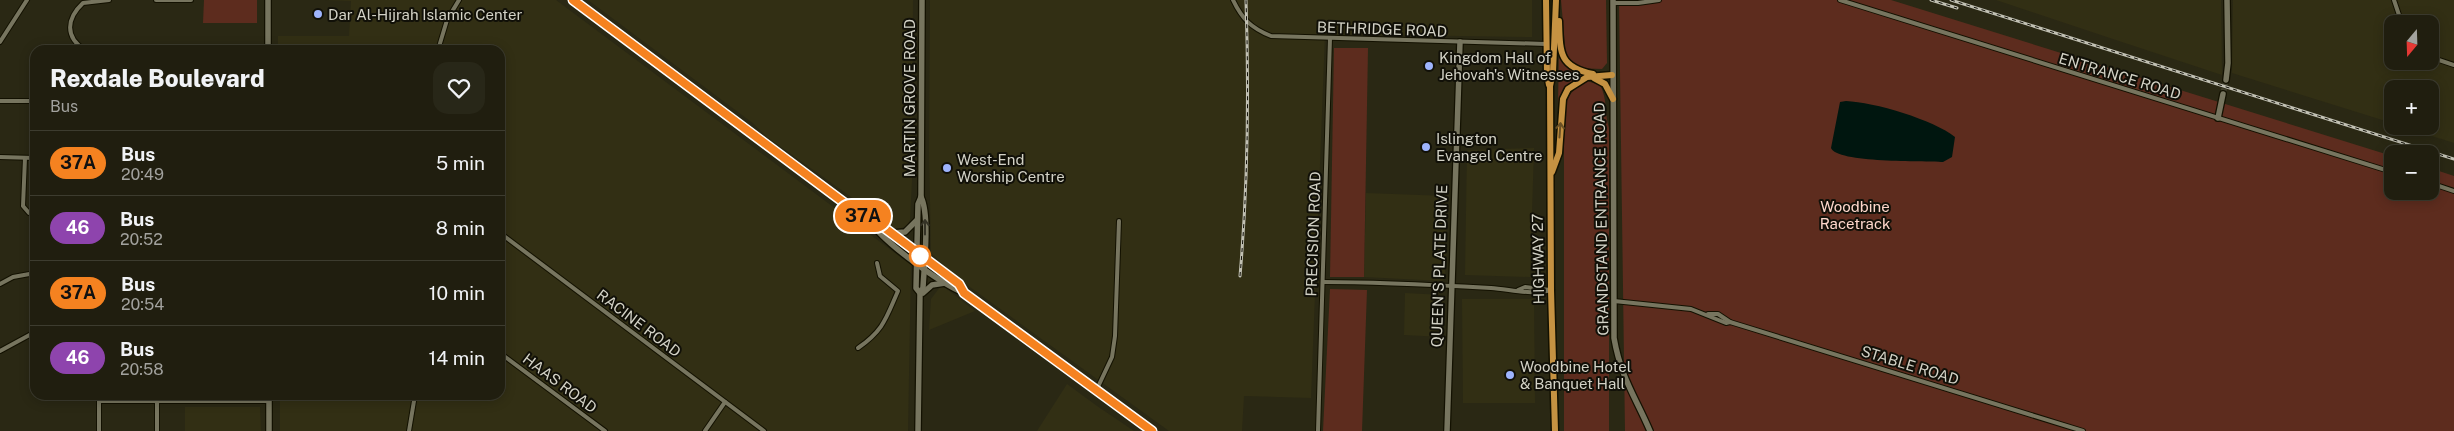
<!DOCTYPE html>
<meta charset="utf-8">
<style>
:root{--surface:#201e0f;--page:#282718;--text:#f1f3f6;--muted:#a2a29e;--line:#3d3c2f}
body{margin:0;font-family:"Public Sans",sans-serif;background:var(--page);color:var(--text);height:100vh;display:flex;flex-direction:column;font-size:19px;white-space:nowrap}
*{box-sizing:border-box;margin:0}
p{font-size:16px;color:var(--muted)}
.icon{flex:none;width:28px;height:28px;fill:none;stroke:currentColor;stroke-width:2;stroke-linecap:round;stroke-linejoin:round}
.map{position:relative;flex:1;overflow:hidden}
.side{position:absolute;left:30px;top:45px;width:475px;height:355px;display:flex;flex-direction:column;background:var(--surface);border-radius:15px;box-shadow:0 2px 12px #0003,0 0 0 1px var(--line)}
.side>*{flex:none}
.badge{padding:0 10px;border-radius:16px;font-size:18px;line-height:32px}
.needle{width:32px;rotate:199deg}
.buttons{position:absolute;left:2384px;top:15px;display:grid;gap:10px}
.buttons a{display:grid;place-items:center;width:55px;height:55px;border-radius:10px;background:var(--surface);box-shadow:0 2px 12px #0003,0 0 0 1px var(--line);font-size:25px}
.map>.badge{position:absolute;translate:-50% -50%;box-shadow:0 0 0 2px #fff}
.round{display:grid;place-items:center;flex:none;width:52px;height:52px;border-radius:15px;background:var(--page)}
.head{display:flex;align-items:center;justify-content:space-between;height:85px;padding:0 20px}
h1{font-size:24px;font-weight:800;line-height:38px}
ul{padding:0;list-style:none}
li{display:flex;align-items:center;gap:15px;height:65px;padding:0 20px;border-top:1px solid var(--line)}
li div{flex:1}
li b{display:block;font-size:19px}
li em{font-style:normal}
li .badge{min-width:55px;font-weight:700;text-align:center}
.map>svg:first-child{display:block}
.built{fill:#322f14;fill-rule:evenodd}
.green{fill:#5d2c1e}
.water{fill:#00160f}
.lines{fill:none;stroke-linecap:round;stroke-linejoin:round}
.secondary-tunnel{stroke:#43422f;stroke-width:5.5;stroke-dasharray:5.5 3;stroke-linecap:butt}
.street-casing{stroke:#131101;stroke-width:6}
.secondary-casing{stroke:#131101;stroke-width:8}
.primary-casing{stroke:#131101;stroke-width:9}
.street{stroke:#77755f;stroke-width:4}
.secondary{stroke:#77755f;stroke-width:5.5}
.primary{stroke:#c59242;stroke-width:6}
.rail-casing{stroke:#c1c0b3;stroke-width:3}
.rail{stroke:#111008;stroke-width:1;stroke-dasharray:4;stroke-linecap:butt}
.oneway{stroke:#6b5125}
.oneway2{stroke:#353326}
.line-casing{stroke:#fff;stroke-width:11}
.line{stroke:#f58220;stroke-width:8}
.poi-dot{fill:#9eb4fd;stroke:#111008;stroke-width:2}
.stop-dot{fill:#fff;stroke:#f58220;stroke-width:2.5}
.labels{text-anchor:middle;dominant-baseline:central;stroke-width:4;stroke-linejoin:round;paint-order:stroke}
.poi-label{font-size:15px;fill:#d3d2c6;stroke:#111008;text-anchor:start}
.street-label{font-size:15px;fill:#d3d2c6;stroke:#111008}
.park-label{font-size:15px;fill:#fed7cb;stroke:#111008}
</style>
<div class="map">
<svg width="2454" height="431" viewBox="0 0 2454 431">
<rect width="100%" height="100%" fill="#2a2814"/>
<g class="built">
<polygon points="325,0 556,0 911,265 908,431 280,431 280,395 500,395 500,50 278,50 278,36 349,36 351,1"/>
<polygon points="588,0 913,0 912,180 910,220 907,226 896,230 873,215 861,204 767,137 754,124"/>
<polygon points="930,0 1532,0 1532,37 1325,34 1311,398 1244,396 1242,431 1169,431 956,277 931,253 929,149"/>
<polygon points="1996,0 2221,0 2222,75 2128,44"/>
<path d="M 2233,0 L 2454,0 L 2454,143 L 2401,126 L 2430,126 L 2430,89 L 2392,89 L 2392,123 L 2232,73 ZM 2392,24 L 2430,24 L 2430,61 L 2392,61 Z"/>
<polygon points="1534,148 1530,277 1465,275 1467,150"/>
<polygon points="1366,193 1447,196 1445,278 1442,281 1364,277"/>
<polygon points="940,287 944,287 975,311 929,330 931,299"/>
<polygon points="1405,293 1444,295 1442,337 1404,335"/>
<polygon points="1462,299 1534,299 1535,403 1463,403"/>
<polygon points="1067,384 1097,406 1134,431 1037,431"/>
<polygon points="185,407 260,407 261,431 185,431"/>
</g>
<g class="green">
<polygon points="204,0 257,0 257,23 203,23"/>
<polygon points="1561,0 1606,0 1607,63 1602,69 1575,68 1566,57"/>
<polygon points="1619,0 1891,0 2392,156 2392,191 2430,191 2430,168 2454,176 2454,431 1625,431"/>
<polygon points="1334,48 1368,48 1364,277 1330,277"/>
<path d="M 1559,50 C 1564,62 1568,73 1582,75 L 1565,87 L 1558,104 Z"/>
<path d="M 1587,81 L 1600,85 C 1608,100 1604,112 1609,128 L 1609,431 L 1564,431 L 1564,129 C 1566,102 1563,95 1587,81 Z"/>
<polygon points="1330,289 1367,290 1362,431 1323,431"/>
</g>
<path class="water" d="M 1846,101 C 1874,102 1934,120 1955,137 L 1952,157 L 1943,162 C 1925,161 1836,163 1831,148 L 1840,102 Z"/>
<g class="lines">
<polyline class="secondary-tunnel" points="2223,94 2226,80"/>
<defs>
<g id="street">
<polyline points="156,0 191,0"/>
<path d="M 1233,0 C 1242,19 1251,28 1271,36 L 1546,44"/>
<polyline points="1840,0 2392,172"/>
<polyline points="2394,0 2402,24"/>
<polyline points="1613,3 1638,3 1659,0"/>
<polyline points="0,42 27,0"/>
<path d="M 85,50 C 64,37 67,18 83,3 L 109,0"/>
<polyline points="438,50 447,20 459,0"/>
<polyline points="2430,57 2454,65"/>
<polyline points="0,101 35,101"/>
<polyline points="0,157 35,158"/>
<polyline points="25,158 23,206 29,213 35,213"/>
<polyline points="2430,183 2454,191"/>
<polyline points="500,233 764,431"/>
<path d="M 1323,282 C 1379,282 1435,285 1491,288 C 1509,289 1535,296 1551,290"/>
<polyline points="0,284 13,277 35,273"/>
<polyline points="1518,290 1525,287 1550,290"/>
<polyline points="1614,301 1691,309 1726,323 1730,322 2083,431"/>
<polyline points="1708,314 1718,314 1730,322"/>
<path d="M 858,348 C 884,330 886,318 898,291 L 880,276 L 877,263"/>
<polyline points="0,351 35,332"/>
<polyline points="500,353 605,431"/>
<polyline points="1097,389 1112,357 1115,336 1119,221"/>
<polyline points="99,401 269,401"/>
<polyline points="99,431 99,395"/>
<polyline points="157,431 157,395"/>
<polyline points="409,431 415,395"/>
<polyline points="705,431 725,402"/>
<polyline points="1318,431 1330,38"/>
</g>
<g id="secondary">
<polyline points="268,0 268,50"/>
<polyline points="573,0 870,221 882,226 959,284 964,293"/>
<path d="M 1613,0 L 1614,338 C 1621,378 1635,396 1650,431"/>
<polyline points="2226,80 2228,63 2227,0"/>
<polyline points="2218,118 2223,94"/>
<path d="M 870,221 C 884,243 940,283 964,293 L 1152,431"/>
<polyline points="892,233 905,232 917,220"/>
<polyline points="920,293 916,288 918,204 921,197 922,0"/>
<polyline points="923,293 932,285 945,283"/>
<polyline points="269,395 269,431"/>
<path d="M 918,431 L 920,293 L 923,288 C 924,267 930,215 921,197"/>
<polyline points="1447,431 1460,42"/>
</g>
<g id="primary">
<polyline points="1546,0 1547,74 1549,85"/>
<path d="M 1559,21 C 1560,53 1559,67 1593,74"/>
<polyline points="1594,78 1605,84 1613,99"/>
<polyline points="1552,172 1559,153 1563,99 1568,89 1587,77 1612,75"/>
<polyline points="1555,431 1551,290 1550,86 1553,72 1556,0"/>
</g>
</defs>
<use href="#street" class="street-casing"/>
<use href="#secondary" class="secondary-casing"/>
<use href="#primary" class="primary-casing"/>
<use href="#street" class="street"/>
<use href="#secondary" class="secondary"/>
<use href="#primary" class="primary"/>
<defs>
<g id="rail">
<polyline points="1931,0 1957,8"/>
<polyline points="1951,0 2454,159"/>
<path d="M 1240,276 C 1248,184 1249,92 1246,0"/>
</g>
</defs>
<use href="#rail" class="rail-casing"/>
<use href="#rail" class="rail"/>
</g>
<defs><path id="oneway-shaft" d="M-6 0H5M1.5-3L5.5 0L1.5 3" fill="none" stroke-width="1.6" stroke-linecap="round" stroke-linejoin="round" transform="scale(1.25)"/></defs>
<use class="oneway" href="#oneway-shaft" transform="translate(1560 130) rotate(-86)"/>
<use class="oneway2" href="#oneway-shaft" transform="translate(925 227) rotate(-90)"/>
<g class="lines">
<defs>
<polyline id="line" points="573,0 870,222 882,226 959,284 964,293 1152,431"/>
</defs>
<use href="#line" class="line-casing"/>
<use href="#line" class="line"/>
</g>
<g class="poi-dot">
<circle cx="318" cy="14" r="5"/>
<circle cx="1429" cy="66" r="5"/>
<circle cx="1426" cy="147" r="5"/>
<circle cx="947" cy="168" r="5"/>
<circle cx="1510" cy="375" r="5"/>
</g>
<circle class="stop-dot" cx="920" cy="256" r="10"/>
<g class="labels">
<g class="poi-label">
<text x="328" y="14">Dar Al-Hijrah Islamic Center</text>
<text x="1439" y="57">Kingdom Hall of<tspan x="1439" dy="17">Jehovah's Witnesses</tspan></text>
<text x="1436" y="138">Islington<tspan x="1436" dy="17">Evangel Centre</tspan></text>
<text x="957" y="159">West-End<tspan x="957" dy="17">Worship Centre</tspan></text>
<text x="1520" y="366">Woodbine Hotel<tspan x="1520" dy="17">&amp; Banquet Hall</tspan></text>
</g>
<g class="street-label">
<text transform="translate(1382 29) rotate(2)">BETHRIDGE ROAD</text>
<text transform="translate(2120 76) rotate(17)">ENTRANCE ROAD</text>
<text transform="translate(909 98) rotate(-90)">MARTIN GROVE ROAD</text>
<text transform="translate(1601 219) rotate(-91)">GRANDSTAND ENTRANCE ROAD</text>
<text transform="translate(1313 234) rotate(-88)">PRECISION ROAD</text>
<text transform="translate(1538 259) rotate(-91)">HIGHWAY 27</text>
<text transform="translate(1439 266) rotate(-88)">QUEEN'S PLATE DRIVE</text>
<text transform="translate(639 323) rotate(37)">RACINE ROAD</text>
<text transform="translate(1910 365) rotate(17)">STABLE ROAD</text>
<text transform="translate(560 383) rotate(37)">HAAS ROAD</text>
</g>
<g class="park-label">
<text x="1855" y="206">Woodbine<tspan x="1855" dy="17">Racetrack</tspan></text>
</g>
</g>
</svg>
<div class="buttons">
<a><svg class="needle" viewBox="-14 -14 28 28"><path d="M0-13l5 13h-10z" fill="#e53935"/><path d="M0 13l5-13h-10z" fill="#a2a29e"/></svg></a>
<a>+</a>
<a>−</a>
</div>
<b class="badge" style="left:863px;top:216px;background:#f58220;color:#111">37A</b>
<section class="side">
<div class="head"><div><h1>Rexdale Boulevard</h1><p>Bus</p></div><a class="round"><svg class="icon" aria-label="heart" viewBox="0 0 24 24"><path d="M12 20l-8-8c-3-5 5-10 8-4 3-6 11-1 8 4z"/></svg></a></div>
<ul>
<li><span class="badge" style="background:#f58220;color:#111">37A</span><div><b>Bus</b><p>20:49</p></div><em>5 min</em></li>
<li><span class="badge" style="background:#8e44ad;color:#fff">46</span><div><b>Bus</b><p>20:52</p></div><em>8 min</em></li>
<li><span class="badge" style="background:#f58220;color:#111">37A</span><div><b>Bus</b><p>20:54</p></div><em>10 min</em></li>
<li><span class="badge" style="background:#8e44ad;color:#fff">46</span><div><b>Bus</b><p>20:58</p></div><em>14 min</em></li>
</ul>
</section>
</div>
